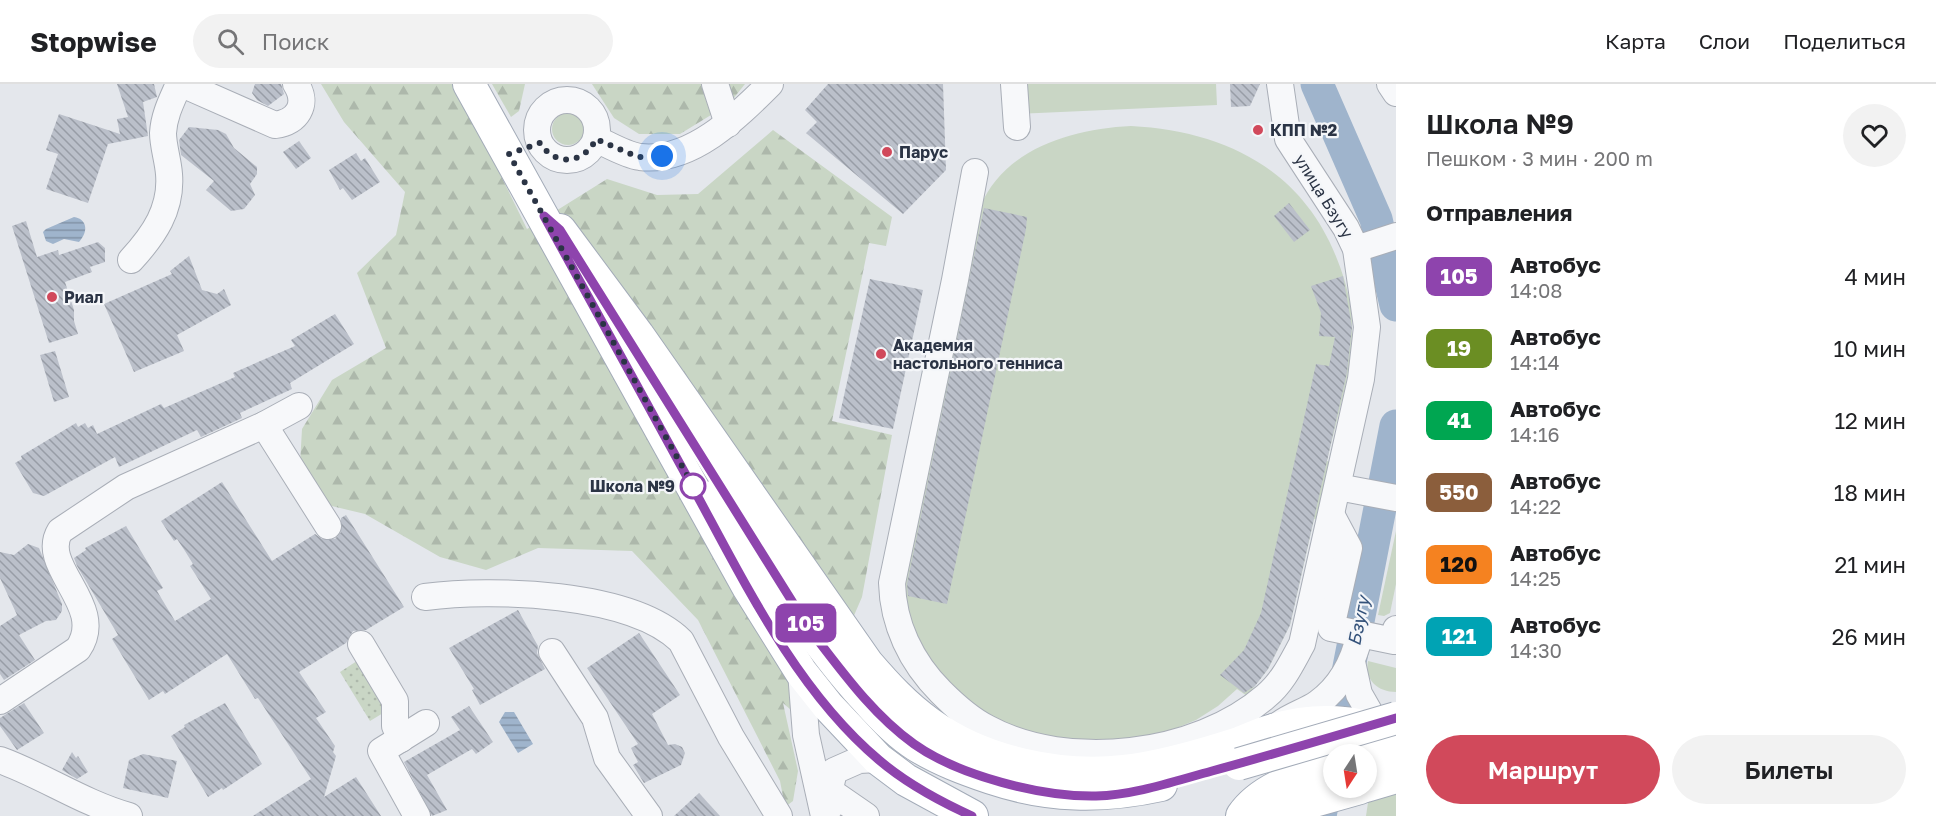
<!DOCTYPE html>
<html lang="ru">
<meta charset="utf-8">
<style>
:root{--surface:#fff;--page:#f2f2f2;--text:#202124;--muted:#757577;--line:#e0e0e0;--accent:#d1495b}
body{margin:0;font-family:"Golos Text",sans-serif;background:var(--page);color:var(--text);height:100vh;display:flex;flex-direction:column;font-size:22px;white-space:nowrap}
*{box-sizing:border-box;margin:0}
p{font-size:20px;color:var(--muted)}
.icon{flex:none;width:33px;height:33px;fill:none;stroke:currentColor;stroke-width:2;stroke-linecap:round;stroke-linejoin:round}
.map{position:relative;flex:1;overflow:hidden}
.side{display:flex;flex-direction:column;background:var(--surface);width:540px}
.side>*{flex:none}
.badge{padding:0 12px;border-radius:9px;font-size:21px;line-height:39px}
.needle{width:39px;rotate:192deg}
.controls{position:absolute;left:1323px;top:660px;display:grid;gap:12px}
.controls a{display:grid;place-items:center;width:54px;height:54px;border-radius:50%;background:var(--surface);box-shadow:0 3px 9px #0003;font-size:30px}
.you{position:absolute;width:30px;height:30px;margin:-15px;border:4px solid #fff;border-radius:50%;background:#1a73e8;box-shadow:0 0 0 9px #1a73e833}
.map>.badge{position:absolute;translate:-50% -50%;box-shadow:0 0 0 3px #fff}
h2{padding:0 30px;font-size:22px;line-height:54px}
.round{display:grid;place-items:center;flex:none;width:63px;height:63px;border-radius:32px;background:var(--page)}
.summary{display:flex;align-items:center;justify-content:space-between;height:102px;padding:0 30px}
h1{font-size:28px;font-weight:600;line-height:45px}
.button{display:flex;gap:12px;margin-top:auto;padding:12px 30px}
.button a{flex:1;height:69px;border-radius:36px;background:var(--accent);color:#fff;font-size:24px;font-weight:600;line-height:69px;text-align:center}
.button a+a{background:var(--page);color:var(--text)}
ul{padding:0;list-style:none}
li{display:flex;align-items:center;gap:18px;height:72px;padding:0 30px}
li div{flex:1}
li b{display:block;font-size:22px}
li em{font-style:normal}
li .badge{min-width:66px;font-weight:700;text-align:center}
header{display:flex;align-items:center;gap:36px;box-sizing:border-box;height:84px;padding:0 30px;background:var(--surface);border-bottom:2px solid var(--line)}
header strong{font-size:28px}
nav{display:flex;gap:33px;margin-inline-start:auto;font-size:21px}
.search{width:420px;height:54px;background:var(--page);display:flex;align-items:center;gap:15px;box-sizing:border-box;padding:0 21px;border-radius:33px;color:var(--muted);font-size:22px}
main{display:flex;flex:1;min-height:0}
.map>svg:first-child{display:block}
.green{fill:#c9d6c5}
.forest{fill:url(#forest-firs)}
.park{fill:url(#park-dots)}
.water{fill:url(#water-rules)}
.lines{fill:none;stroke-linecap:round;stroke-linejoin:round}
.river{stroke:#9fb4cc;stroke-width:33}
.building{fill:url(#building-back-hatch)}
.minor-casing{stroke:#a9aeb7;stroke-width:28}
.major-casing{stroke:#a3abb8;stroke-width:34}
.minor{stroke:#f7f8fa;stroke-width:26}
.major{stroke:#fff;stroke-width:32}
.major-bridge-casing{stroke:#a3abb8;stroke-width:34;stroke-linecap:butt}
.major-bridge{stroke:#fff;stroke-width:32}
.line-casing{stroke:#fff;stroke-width:14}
.line{stroke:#8e44ad;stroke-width:9}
.walk{stroke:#2b3445;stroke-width:6;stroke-dasharray:0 10.8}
.poi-dot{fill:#d1495b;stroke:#f4f6f9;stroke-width:2}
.stop-dot{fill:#fff;stroke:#8e44ad;stroke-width:3}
.labels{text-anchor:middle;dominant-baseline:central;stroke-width:4.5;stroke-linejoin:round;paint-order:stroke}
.poi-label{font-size:16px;font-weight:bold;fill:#2b3445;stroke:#f4f6f9;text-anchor:start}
.street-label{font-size:16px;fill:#2b3445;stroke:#f4f6f9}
.stop-label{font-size:16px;font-weight:bold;fill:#2b3445;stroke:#f4f6f9;text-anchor:end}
.water-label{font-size:18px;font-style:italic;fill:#34527a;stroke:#f4f6f9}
</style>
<header>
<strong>Stopwise</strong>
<div class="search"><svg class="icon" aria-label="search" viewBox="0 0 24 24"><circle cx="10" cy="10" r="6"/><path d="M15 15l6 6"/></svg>Поиск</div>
<nav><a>Карта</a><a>Слои</a><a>Поделиться</a></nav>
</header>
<main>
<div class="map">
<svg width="1396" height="732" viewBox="0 0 1396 732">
<defs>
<pattern id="forest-firs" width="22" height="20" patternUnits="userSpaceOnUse" patternTransform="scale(1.5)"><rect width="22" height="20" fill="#c9d6c5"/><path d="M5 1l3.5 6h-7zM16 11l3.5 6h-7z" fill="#adb8ab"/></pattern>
<pattern id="park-dots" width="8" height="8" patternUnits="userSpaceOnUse" patternTransform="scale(1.5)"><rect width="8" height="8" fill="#c9d6c5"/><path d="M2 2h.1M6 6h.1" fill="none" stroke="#adb8ab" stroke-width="1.8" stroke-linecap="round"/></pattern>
<pattern id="water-rules" width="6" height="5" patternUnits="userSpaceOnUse" patternTransform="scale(1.5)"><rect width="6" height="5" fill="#9fb4cc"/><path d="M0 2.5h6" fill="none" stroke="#8293a7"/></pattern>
<pattern id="building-back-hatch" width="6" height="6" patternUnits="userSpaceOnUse" patternTransform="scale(1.5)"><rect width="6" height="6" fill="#bbc0ca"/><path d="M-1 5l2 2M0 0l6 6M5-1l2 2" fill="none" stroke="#989da6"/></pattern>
</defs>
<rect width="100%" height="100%" fill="#e4e7ec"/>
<g class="green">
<polygon points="1015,0 1216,0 1217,21 1016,30"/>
<circle cx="568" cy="45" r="16"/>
<path d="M 1131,42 C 1224,47 1302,85 1337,175 C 1345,195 1351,216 1352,237 C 1354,284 1337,332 1327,377 L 1334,379 L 1321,437 L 1314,435 L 1290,541 L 1268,585 L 1247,612 L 1237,605 L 1218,622 L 1196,636 L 1150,655 L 1082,663 L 999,641 L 938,593 L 900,521 L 980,123 C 1005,64 1072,45 1131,42 Z"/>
<polygon points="1396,447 1396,500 1390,529 1384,532 1378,531"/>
<path d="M 1368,577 L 1396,584 L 1396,608 C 1378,608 1364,596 1368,577 Z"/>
<polygon points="1396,703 1396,732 1366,732 1369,712"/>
</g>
<g class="forest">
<polygon points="321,0 456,0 527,145 607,95 657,111 698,110 773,46 892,133 886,162 869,159 832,337 892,351 862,513 807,640 783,619 798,687 793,717 785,723 780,697 698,536 632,467 538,464 486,486 440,473 365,430 315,418 300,380 302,345 332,296 386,264 357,189 396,151 405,108 344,38"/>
<polygon points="492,0 525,0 519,27 511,33"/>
<polygon points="592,0 745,0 729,20 680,50 639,50 614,34"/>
</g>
<polygon class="park" points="357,577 388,626 370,637 340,588"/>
<g class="water">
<path d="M 74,133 C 87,135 89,147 79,158 L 64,155 L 53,160 L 46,157 L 43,148 L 46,145 Z"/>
<polygon points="505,628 514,628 533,660 518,669 499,638"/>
</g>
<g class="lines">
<g class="river">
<polyline points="1317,0 1376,135 1396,221"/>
<polyline points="1320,732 1396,342"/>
</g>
</g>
<g class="building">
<polygon points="117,0 154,0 157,13 143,18 148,52 108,60 88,119 46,105 58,70 46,66 59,30 120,50 117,35 128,33"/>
<polygon points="255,0 281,0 284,10 268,22 257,16 252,9"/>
<polygon points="828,0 943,0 946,86 903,130 806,49 817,38 805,26"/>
<polygon points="1230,0 1260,0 1250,22 1231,23"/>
<polygon points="189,43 218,46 226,50 234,64 257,83 257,90 250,100 255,111 244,125 231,127 206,106 214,97 181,71 179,56"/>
<polygon points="299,57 311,74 296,85 283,68"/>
<polygon points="356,69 361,77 365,74 380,98 352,116 343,104 340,106 329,86"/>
<polygon points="1289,119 1310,146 1294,158 1274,132"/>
<polygon points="984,124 1027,133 1026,145 947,520 908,512 907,500"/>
<polygon points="26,137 37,173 58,166 59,171 98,158 105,164 105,178 90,183 92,188 65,198 74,226 74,237 78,250 49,259 12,142"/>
<polygon points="189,172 202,206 217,210 224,205 231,221 177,251 184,267 134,288 104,220 172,190 170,187"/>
<polygon points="1343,192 1352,243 1347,288 1290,541 1268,585 1255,602 1244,609 1220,591 1244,566 1261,529 1316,280 1329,282 1335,253 1319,252 1321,229 1311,202"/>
<polygon points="870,195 923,206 893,345 839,334"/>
<polygon points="335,230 354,260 290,299 292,305 240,329 242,334 201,353 197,346 119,383 115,373 44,412 33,409 15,379 22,375 21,372 76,339 78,343 85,339 88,344 93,341 97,350 161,320 164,324 235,293 233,289 295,262 291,256"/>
<polygon points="55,267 69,313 54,318 40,271"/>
<polygon points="222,398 272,477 315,450 322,455 335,455 341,448 341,434 346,431 404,523 366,546 353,547 346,559 299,588 326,628 316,634 335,662 333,668 336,672 324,713 356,693 381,732 253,732 311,695 258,614 255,615 227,570 165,610 163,607 149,616 112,555 118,551 77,482 74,474 86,466 85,464 126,442 163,504 157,507 175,537 211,515 190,482 193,480 185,467 177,455 174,457 161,437"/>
<polygon points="28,460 39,464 62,520 62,527 56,536 46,537 19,551 35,576 4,596 0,590 0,542 17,531 0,494 0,468 14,471"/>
<polygon points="518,526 538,562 537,569 545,585 480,621 472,606 474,605 449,564"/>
<polygon points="639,549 680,611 652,630 668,661 675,660 682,663 685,669 681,681 644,699 633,681 638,678 631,664 638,660 587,584"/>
<polygon points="24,619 44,649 17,666 0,642 0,634"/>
<polygon points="225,619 262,680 223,706 222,704 208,713 171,652 185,643 184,641"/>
<polygon points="469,622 493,658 476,670 472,665 427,691 447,726 432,732 404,678 460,646 451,633"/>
<polygon points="72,668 76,674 78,672 88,688 77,695 62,686"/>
<polygon points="143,670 177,677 168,714 123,704 129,676"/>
<polygon points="699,709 720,732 674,732"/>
</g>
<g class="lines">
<defs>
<g id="minor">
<path d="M 182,0 L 275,41 C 297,38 309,21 296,0"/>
<polyline points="715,0 728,40"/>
<polyline points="1014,0 1017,43"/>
<polyline points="1390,0 1396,9"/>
<circle cx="567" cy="46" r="30"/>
<path d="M 596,55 C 609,61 626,71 640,73 C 691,79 737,33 770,0"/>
<path d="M 975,88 L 955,196 L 892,499 C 893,540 911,578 941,608 C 955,622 969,635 987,644 C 1068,688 1197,672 1266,612 C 1283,598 1292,578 1302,560 L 1361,295 L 1367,243 L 1356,165 L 1346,144 L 1288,55 L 1280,0"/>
<polyline points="1356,165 1396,152"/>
<path d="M 131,176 C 154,151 172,125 169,90 C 168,76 163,62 163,49 C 164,31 172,16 179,0"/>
<polyline points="264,341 328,442"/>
<polyline points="1338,403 1396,414"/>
<polyline points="1332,432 1349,464 1331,544 1394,557 1396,545"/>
<path d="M 425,513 C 492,504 631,508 681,557 L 731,653 L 779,732"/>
<polyline points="361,560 395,617 395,642 401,655"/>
<polyline points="552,568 595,634 607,674 649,732"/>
<polyline points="1352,578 1359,610 1379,645"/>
<polyline points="801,588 806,651 824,732"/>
<path d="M 0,617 L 78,565 C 108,522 38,483 60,447 L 126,403 L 264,341 L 299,322"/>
<path d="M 1280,640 C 1292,631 1307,627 1318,619 C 1341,603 1354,576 1360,550"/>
<path d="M 0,676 C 44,692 83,719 129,732"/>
<polyline points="825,726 834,687 859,676 878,675"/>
<polyline points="417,732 381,667 426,639"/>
<polyline points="824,732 837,712 866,732"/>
</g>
<g id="major">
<polyline points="469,0 748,503 801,588 828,622 878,675 906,696 972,732"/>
<path d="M 560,146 L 638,251 L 867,579 C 886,601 905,622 929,639 C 982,678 1059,694 1124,687 C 1162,683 1202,671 1239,659 C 1250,655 1261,649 1273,646 C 1312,634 1361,634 1396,655"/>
<path d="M 722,406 C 766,479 809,553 866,615 C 881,632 898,650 916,661 C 940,676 965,685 991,694 C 1048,713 1102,714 1161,701"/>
<polyline points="1366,673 1396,664"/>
<polyline points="1366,702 1396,693"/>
<path d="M 1242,732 C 1262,703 1301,693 1334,682"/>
<polyline points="1261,732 1360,704"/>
</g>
</defs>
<use href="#minor" class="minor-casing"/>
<use href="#major" class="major-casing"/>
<use href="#minor" class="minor"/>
<use href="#major" class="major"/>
<defs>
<polyline id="major-bridge" points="1239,680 1396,634"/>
</defs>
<use href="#major-bridge" class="major-bridge-casing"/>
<use href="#major-bridge" class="major-bridge"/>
</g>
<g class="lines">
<defs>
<path id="line" d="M 972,732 C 939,717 906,699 879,676 C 793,604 739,487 686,391 C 639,305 591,218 544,132 L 560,146 L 810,546 C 841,586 872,630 914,660 C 959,692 1042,713 1096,712 C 1135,711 1175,697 1212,687 C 1274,670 1335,652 1396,634"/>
</defs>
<use href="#line" class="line-casing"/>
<use href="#line" class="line"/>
<path class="walk" d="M 662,72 L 638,73 L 596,55 C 584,80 555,83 540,59 L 509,70 L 693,402"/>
</g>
<g class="poi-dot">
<circle cx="1258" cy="46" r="6"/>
<circle cx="887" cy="68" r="6"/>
<circle cx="52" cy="213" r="6"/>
<circle cx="881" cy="270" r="6"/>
</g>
<circle class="stop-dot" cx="693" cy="402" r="12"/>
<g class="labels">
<g class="poi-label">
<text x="1270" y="46">КПП №2</text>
<text x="899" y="68">Парус</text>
<text x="64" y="213">Риал</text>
<text x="893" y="261">Академия<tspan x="893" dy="18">настольного тенниса</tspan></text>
</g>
<g class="street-label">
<text transform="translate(1324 112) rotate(58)">улица Бзугу</text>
</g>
<g class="stop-label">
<text x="675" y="402">Школа №9</text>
</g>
<g class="water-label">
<text transform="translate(1358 537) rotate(-79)">Бзугу</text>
</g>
</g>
</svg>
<div class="controls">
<a><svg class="needle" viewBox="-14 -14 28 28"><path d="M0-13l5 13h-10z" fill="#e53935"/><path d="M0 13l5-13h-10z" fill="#757577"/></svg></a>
</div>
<div class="you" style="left:662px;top:72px"></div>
<b class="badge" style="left:806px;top:539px;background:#8e44ad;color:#fff">105</b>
</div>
<section class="side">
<div class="summary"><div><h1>Школа №9</h1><p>Пешком · 3 мин · 200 m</p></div><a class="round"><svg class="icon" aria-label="heart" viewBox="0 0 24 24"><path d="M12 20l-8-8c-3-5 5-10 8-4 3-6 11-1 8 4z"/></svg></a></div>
<h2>Отправления</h2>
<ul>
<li><span class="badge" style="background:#8e44ad;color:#fff">105</span><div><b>Автобус</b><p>14:08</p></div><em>4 мин</em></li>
<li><span class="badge" style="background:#6b8e23;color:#fff">19</span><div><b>Автобус</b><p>14:14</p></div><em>10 мин</em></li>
<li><span class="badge" style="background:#00a651;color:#fff">41</span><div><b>Автобус</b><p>14:16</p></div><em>12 мин</em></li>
<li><span class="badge" style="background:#8b5e3c;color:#fff">550</span><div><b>Автобус</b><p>14:22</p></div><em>18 мин</em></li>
<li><span class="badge" style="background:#f58220;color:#111">120</span><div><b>Автобус</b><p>14:25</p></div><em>21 мин</em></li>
<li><span class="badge" style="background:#00a3b4;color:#fff">121</span><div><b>Автобус</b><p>14:30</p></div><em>26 мин</em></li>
</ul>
<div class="button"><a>Маршрут</a><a>Билеты</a></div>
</section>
</main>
